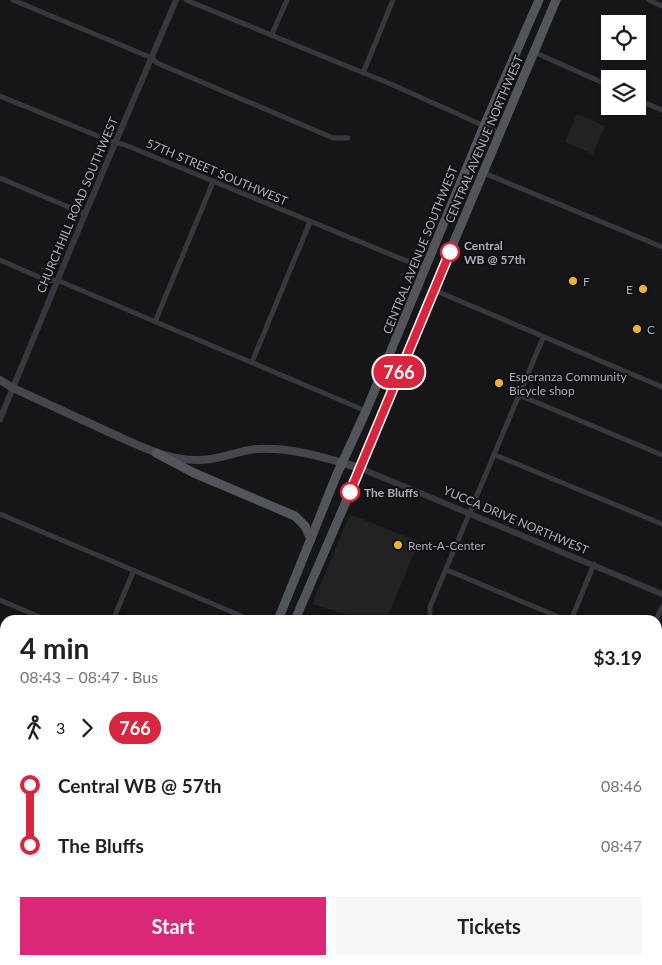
<!DOCTYPE html>
<meta charset="utf-8">
<style>
:root{--surface:#fff;--page:#f6f6f6;--text:#202124;--muted:#757577;--accent:#db2777}
body{margin:0;font-family:Lato,sans-serif;background:var(--page);color:var(--text);height:100vh;display:flex;flex-direction:column;font-size:19px;white-space:nowrap}
*{box-sizing:border-box;margin:0}
p{font-size:16px;color:var(--muted)}
.icon{flex:none;width:28px;height:28px;fill:none;stroke:currentColor;stroke-width:2;stroke-linecap:round;stroke-linejoin:round}
.map{position:relative;flex:1;overflow:hidden}
.panel{position:absolute;left:0px;top:615px;width:662px;height:350px;display:flex;flex-direction:column;background:var(--surface);border-radius:15px 15px 0 0;box-shadow:0 1px 4px #0004}
.panel>*{flex:none}
.badge{padding:0 10px;border-radius:16px;font-size:18px;line-height:32px}
.tools{position:absolute;left:601px;top:15px;display:grid;gap:10px}
.tools a{display:grid;place-items:center;width:45px;height:45px;border-radius:0px;background:var(--surface);box-shadow:0 1px 4px #0004;font-size:25px}
.map>.badge{position:absolute;translate:-50% -50%;box-shadow:0 0 0 2px #fff}
.legs{display:flex;align-items:center;gap:8px;height:55px;padding:0 20px;font-size:16px}
.legs p{margin-inline-start:auto}
.head{display:flex;align-items:center;justify-content:space-between;height:85px;padding:0 20px}
h1{font-size:28px;font-weight:700;line-height:38px}
.cta{display:flex;gap:10px;margin-top:auto;padding:10px 20px}
.cta a{flex:1;height:58px;border-radius:0px;background:var(--accent);color:#fff;font-size:20px;font-weight:700;line-height:58px;text-align:center}
.cta a+a{background:var(--page);color:var(--text)}
ul{padding:0 20px;list-style:none}
li{display:flex;align-items:center;gap:18px;height:60px;font-size:19px}
li i{display:grid;place-items:center;width:8px;height:100%;margin:0 6px;background:currentColor}
li i::after{content:'';width:12px;height:12px;margin:-6px;border:4px solid;border-radius:50%;background:var(--surface)}
li p{margin-inline-start:auto}
li:first-child i{background:linear-gradient(#0000 50%,currentColor 0)}
li:last-child i{background:linear-gradient(currentColor 50%,#0000 0)}
.map>svg:first-child{display:block}
.built{fill:#222225}
.lines{fill:none;stroke-linecap:round;stroke-linejoin:round}
.stream{stroke:#2c353c;stroke-width:2}
.minor{stroke:#37383d;stroke-width:5}
.tertiary{stroke:#37383d;stroke-width:6}
.secondary{stroke:#45474d;stroke-width:8}
.primary{stroke:#53555c;stroke-width:9}
.line-1-casing{stroke:#fff;stroke-width:11}
.line-1{stroke:#d7263d;stroke-width:8}
.stop-1-dot{fill:#fff;stroke:#d7263d;stroke-width:2.5}
.poi-dot{fill:#f2b134;stroke:#111113;stroke-width:2}
.labels{text-anchor:middle;dominant-baseline:central;stroke-width:4;stroke-linejoin:round;paint-order:stroke}
.street-label{font-size:12px;fill:#a8adb8;stroke:#111113}
.stop-label{font-size:12px;font-weight:bold;fill:#a8adb8;stroke:#111113;text-anchor:start}
.poi-label{font-size:12px;fill:#a8adb8;stroke:#111113;text-anchor:start}
</style>
<div class="map">
<svg width="662" height="965" viewBox="0 0 662 965">
<rect width="100%" height="100%" fill="#161618"/>
<g class="built">
<polygon points="577,114 605,126 593,154 565,142"/>
<polygon points="350,514 419,542 386,620 366,620 312,604"/>
</g>
<g class="lines">
<g class="stream">
<polyline points="0,892 5,891"/>
<polyline points="589,960 595,965"/>
</g>
<g class="minor">
<polyline points="13,0 152,58 157,63 333,138 348,138"/>
<polyline points="186,0 393,85 500,133"/>
<polyline points="649,0 662,6"/>
<polyline points="272,34 287,0"/>
<polyline points="534,52 610,86"/>
<polyline points="363,73 393,0"/>
<polyline points="0,96 115,143 123,144 426,269"/>
<polyline points="638,100 662,110"/>
<polyline points="484,173 662,247"/>
<polyline points="0,178 85,214"/>
<polyline points="0,260 48,281 57,280 366,411"/>
<polyline points="434,290 662,387"/>
<polyline points="155,322 213,182"/>
<polyline points="252,362 310,222"/>
<polyline points="519,395 662,455"/>
<polyline points="495,455 662,524"/>
<polyline points="0,514 251,620"/>
<polyline points="447,570 566,620"/>
<polyline points="0,600 47,620"/>
<polyline points="113,620 134,570"/>
<polyline points="430,620 430,607 543,338"/>
<polyline points="571,620 594,564"/>
<polyline points="656,620 662,607"/>
<polyline points="0,687 5,689"/>
<polyline points="658,808 662,811"/>
<polyline points="658,947 662,951"/>
<polyline points="275,960 286,965"/>
<polyline points="0,964 21,960"/>
<polyline points="301,965 304,960"/>
<polyline points="443,965 448,960"/>
<polyline points="525,965 529,960"/>
</g>
<g class="tertiary">
<polyline points="0,419 85,214 176,0"/>
<polyline points="360,468 662,594"/>
</g>
<path class="secondary" d="M 0,380 L 13,388 C 46,403 80,419 113,434 C 140,446 167,460 196,460 C 217,461 236,451 256,449 C 293,447 326,458 360,468"/>
<g class="primary">
<polyline points="156,453 194,473 295,516 305,526 311,539"/>
<polyline points="278,620 337,474 366,411 484,126 539,0"/>
<polyline points="295,620 382,418 404,360 556,0"/>
<polyline points="136,965 138,960"/>
<polyline points="149,965 151,960"/>
</g>
</g>
<g class="lines">
<defs>
<polyline id="line-1" points="350,492 450,252"/>
</defs>
<use href="#line-1" class="line-1-casing"/>
<use href="#line-1" class="line-1"/>
</g>
<g class="stop-1-dot">
<circle cx="450" cy="252" r="9"/>
<circle cx="350" cy="492" r="9"/>
</g>
<g class="poi-dot">
<circle cx="573" cy="281" r="5"/>
<circle cx="643" cy="289" r="5"/>
<circle cx="637" cy="329" r="5"/>
<circle cx="499" cy="383" r="5"/>
<circle cx="398" cy="545" r="5"/>
</g>
<g class="labels">
<g class="street-label">
<text transform="translate(484 139) rotate(-67)">CENTRAL AVENUE NORTHWEST</text>
<text transform="translate(217 172) rotate(23)">57TH STREET SOUTHWEST</text>
<text transform="translate(77 205) rotate(-67)">CHURCHHILL ROAD SOUTHWEST</text>
<text transform="translate(420 250) rotate(-68)">CENTRAL AVENUE SOUTHWEST</text>
<text transform="translate(516 520) rotate(23)">YUCCA DRIVE NORTHWEST</text>
</g>
<g class="stop-label">
<text x="464" y="245">Central<tspan x="464" dy="14">WB @ 57th</tspan></text>
<text x="364" y="492">The Bluffs</text>
</g>
<g class="poi-label">
<text x="583" y="281">F</text>
<text x="633" y="289" text-anchor="end">E</text>
<text x="647" y="329">C</text>
<text x="509" y="376">Esperanza Community<tspan x="509" dy="14">Bicycle shop</tspan></text>
<text x="408" y="545">Rent-A-Center</text>
</g>
</g>
</svg>
<div class="tools">
<a><svg class="icon" aria-label="locate" viewBox="0 0 24 24"><circle cx="12" cy="12" r="6"/><path d="M12 2v4M12 18v4M2 12h4M18 12h4"/></svg></a>
<a><svg class="icon" aria-label="layers" viewBox="0 0 24 24"><path d="M12 4l9 5-9 5-9-5zM3 14l9 5 9-5"/></svg></a>
</div>
<b class="badge" style="left:399px;top:372px;background:#d7263d;color:#fff">766</b>
<section class="panel">
<div class="head"><div><h1>4 min</h1><p>08:43 – 08:47 · Bus</p></div><b>$3.19</b></div>
<div class="legs"><svg class="icon" aria-label="walk" viewBox="0 0 24 24"><circle cx="13" cy="4" r="2"/><path d="M13 8l-2 6 4 7M11 14l-3 7M7 12l3-4h3l4 4"/></svg>3<svg class="icon" aria-label="forward" viewBox="0 0 24 24"><path d="M9 5l7 7-7 7"/></svg><b class="badge" style="background:#d7263d;color:#fff">766</b></div>
<ul>
<li><i style="color:#d7263d"></i><b>Central WB @ 57th</b><p>08:46</p></li>
<li><i style="color:#d7263d"></i><b>The Bluffs</b><p>08:47</p></li>
</ul>
<div class="cta"><a>Start</a><a>Tickets</a></div>
</section>
</div>
